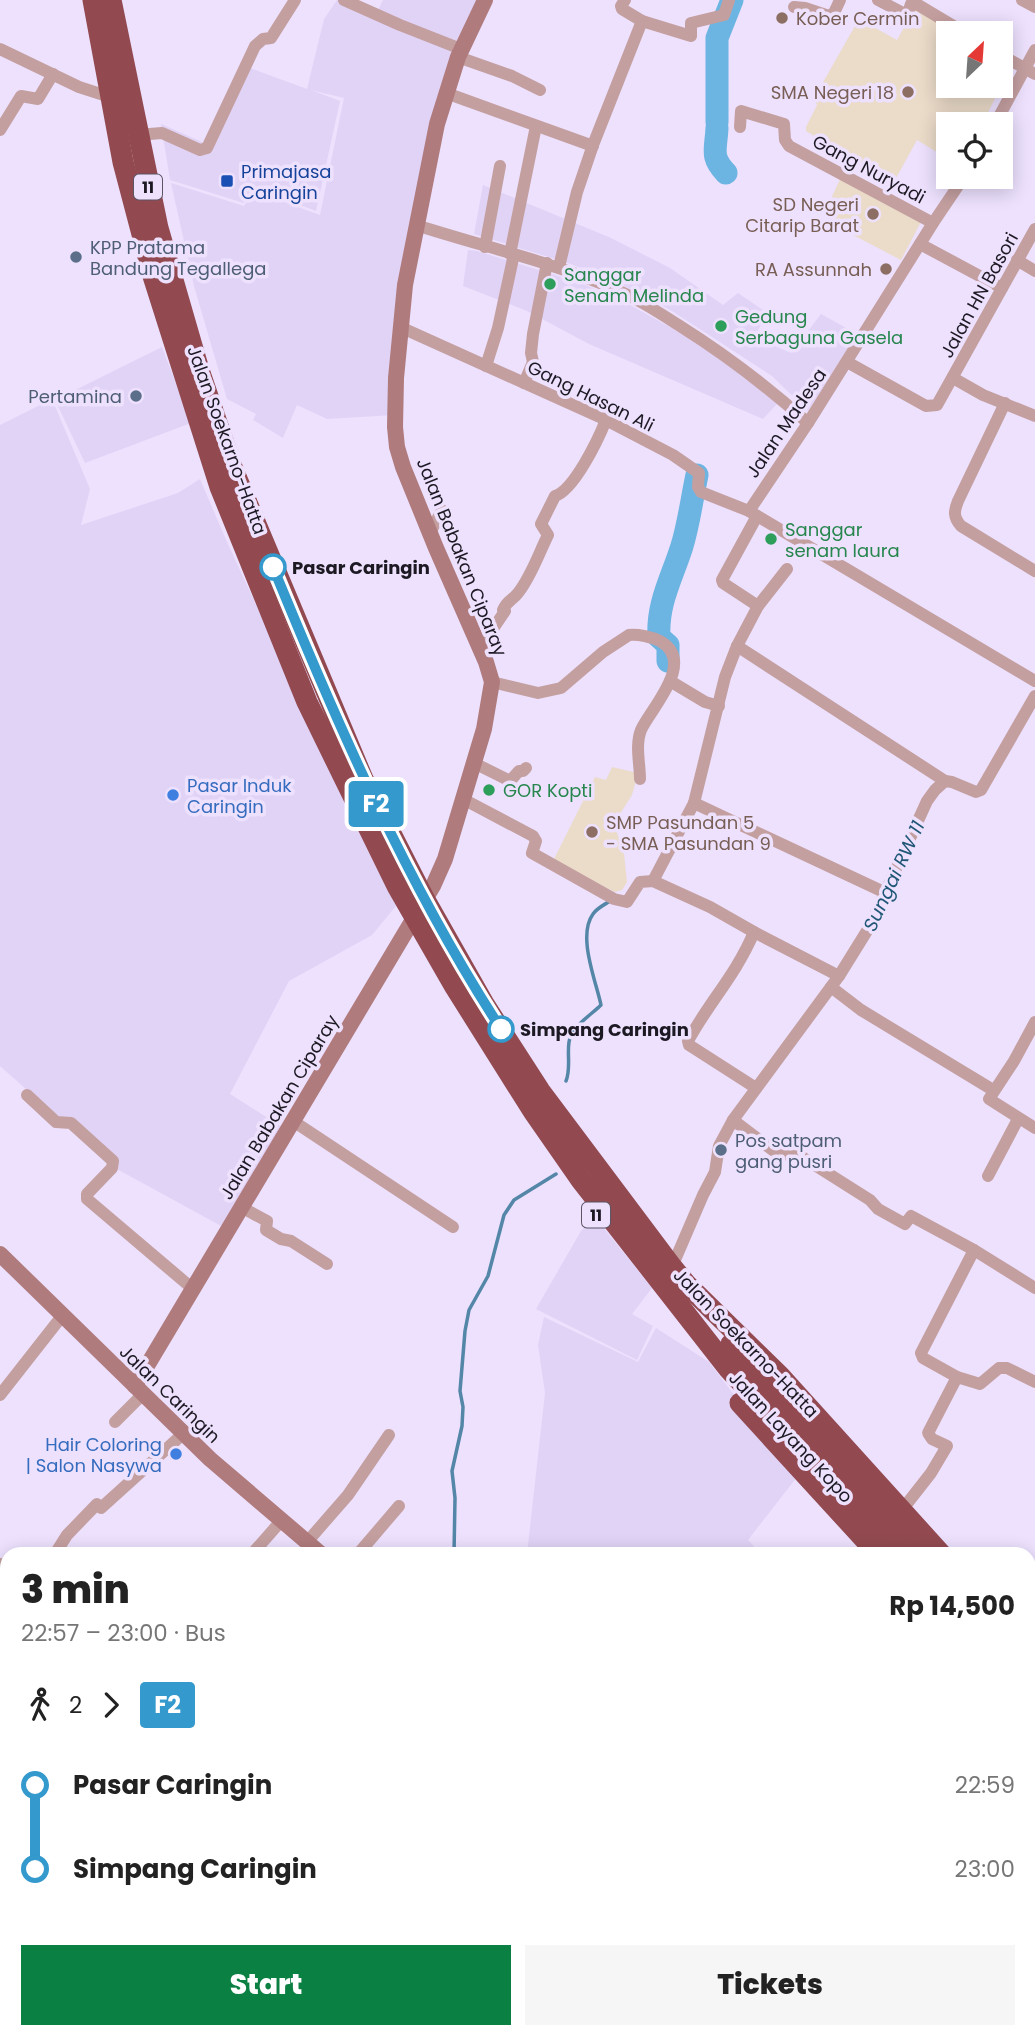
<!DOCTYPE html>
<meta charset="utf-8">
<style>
:root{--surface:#fff;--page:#f6f6f6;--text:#222;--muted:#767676;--accent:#0b8043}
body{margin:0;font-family:Poppins,sans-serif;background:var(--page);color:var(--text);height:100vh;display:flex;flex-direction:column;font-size:26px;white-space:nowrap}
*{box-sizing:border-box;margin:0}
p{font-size:23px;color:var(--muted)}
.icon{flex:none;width:38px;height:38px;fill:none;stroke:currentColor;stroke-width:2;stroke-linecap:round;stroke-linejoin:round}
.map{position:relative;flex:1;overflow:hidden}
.sheet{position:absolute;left:0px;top:1547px;width:1036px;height:492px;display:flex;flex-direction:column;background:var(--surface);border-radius:21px 21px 0 0;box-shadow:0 4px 18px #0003}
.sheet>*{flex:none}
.badge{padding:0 14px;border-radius:5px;font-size:24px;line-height:46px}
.needle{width:46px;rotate:25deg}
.buttons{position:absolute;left:936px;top:21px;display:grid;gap:14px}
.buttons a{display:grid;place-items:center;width:77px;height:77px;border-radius:0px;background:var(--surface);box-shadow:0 4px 18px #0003;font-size:35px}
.map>.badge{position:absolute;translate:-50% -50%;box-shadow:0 0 0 4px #fff}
.legs{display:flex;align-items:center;gap:10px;height:77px;padding:0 21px;font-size:23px}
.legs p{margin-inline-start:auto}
.headline{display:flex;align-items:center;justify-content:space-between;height:119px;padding:0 21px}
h1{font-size:38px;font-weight:800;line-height:52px}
.cta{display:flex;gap:14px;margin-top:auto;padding:14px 21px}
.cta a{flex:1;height:80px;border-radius:0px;background:var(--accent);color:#fff;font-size:28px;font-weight:800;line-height:80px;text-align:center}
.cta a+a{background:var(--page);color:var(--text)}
ul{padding:0 21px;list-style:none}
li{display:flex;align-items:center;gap:24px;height:84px;font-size:26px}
li i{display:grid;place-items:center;width:10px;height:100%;margin:0 9px;background:currentColor}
li i::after{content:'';width:18px;height:18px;margin:-9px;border:5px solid;border-radius:50%;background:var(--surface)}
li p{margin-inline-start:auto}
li:first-child i{background:linear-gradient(#0000 50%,currentColor 0)}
li:last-child i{background:linear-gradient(currentColor 50%,#0000 0)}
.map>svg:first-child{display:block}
.built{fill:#e1d3f6}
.education{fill:#ebdbc9}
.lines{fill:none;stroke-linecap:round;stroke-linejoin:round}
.stream{stroke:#5486a8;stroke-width:3.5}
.river{stroke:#6cb4e1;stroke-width:23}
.street{stroke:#c49fa0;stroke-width:12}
.secondary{stroke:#b07b7d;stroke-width:16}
.primary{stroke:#a16165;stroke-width:18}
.highway{stroke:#924a50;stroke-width:21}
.line-1-casing{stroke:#fff;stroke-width:16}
.line-1{stroke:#3499cc;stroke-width:10}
.education-dot{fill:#8d6e63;stroke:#ede1fe;stroke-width:2.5}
.transit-dot{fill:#1a4fb4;stroke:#ede1fe;stroke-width:2.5}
.service-dot{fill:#5c6f8a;stroke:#ede1fe;stroke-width:2.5}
.leisure-dot{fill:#2e9e5b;stroke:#ede1fe;stroke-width:2.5}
.stop-1-dot{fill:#fff;stroke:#3499cc;stroke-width:3.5}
.shop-dot{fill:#3f7fe0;stroke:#ede1fe;stroke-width:2.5}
.labels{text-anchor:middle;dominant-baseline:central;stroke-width:7;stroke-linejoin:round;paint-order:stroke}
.shield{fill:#ede1fe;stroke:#5b5565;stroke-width:2}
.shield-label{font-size:16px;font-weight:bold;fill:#1d1923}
.education-label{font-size:18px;fill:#785e54;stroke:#ede1fe;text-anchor:end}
.street-label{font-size:18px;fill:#1d1923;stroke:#ede1fe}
.transit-label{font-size:18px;fill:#164399;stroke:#ede1fe;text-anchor:start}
.service-label{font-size:18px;fill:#4e5e75;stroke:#ede1fe;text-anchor:start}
.leisure-label{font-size:18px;fill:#27864d;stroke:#ede1fe;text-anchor:start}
.stop-label{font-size:18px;font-weight:bold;fill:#1d1923;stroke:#ede1fe;text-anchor:start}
.shop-label{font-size:18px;fill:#366cbe;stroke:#ede1fe;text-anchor:start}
.water-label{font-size:19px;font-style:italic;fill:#215776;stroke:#ede1fe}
</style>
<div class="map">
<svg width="1035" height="2038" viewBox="0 0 1035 2038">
<rect width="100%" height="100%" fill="#ede1fe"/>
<g class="built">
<polygon points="337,0 347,0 377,12 383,0 481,0 420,187 394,415 327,419 297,405 283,438 253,420 256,414 227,399 194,286 171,183 244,206 254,191 320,215 344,98 311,90 340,101 316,211 255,188 244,203 170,180 161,124 209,145 250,68 307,89 324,19"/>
<polygon points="483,185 611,238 670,268 723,305 738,293 766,312 758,331 770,344 791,353 821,314 857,334 808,411 772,376 672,311 613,280 565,262 474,234"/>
<polygon points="468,250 477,251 581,283 630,305 688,337 751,382 777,404 763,419 589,344 527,311 463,286"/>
<polygon points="162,347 191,423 85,463 55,400"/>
<polygon points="52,399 90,489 81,525 178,493 200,479 227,542 396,906 372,935 289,981 230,1094 282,1127 223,1227 115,1168 0,1066 0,425"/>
<polygon points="595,1217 652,1288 632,1314 653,1326 637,1360 536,1309 581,1231"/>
<polygon points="544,1317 638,1362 656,1328 709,1362 797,1477 748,1540 754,1546 749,1554 527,1554 545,1393 538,1345"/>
<polygon points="7,1805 7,2032 140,2032 135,2038 0,2038 0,1813"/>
<polygon points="168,2032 293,2032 289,2038 163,2038"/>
<polygon points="702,2032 798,2032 787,2038 701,2038 699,2035"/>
</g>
<g class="education">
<polygon points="916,6 963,33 948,33 948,86 1001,86 1001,56 1013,63 982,124 948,124 948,159 917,140 895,180 840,152 806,131 806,127 817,105 814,98 859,19 897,40"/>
<polygon points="842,175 923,218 901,260 830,223 834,205 829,203"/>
<polygon points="612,767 638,773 632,795 620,814 615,827 624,853 627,882 622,890 615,892 553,861 595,777 606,780"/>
</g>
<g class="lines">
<g class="stream">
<path d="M 566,1081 C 571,1069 567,1055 569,1042 C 571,1027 591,1015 601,1005 C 596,981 577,936 593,914 C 597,908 604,905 610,901"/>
<polyline points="454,1554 455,1498 452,1471 462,1426 463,1407 460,1391 465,1331 469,1310 488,1276 504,1215 514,1200 556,1174"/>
<polyline points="1029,1756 1035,1760"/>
<polyline points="158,2038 163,2032"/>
</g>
<g class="river">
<polyline points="717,122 717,38 732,0"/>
<path d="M 717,128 C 716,150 710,156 726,173"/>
<path d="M 668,661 L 668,645 L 659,637 C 657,603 672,578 682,546 C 689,523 692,498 697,475"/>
</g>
<g class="street">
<polyline points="344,0 400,25 461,49"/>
<polyline points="878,0 905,14 908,13 911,4 915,3 965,33"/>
<polyline points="1022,0 1035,7"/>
<polyline points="794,7 805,8 829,16 834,13 840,0"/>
<polyline points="642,21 691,36 691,23 724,15 729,0"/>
<polyline points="0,49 79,87 110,97"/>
<polyline points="1001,55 1035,74"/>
<polyline points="458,57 512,76 540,90"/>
<polyline points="446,93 593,146"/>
<polyline points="995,124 1035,50"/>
<polyline points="740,127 741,111 784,124 785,140 789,146 933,223"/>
<polyline points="0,130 21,96 38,99 53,74"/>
<polyline points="137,135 162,133 200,150 207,148 255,46 263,39 271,38 295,0"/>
<path d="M 416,225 C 481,246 548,261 610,287 C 635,297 658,312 680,326 C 726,355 768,387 808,423"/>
<polyline points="920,244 1002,288"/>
<polyline points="485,247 500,166"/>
<polyline points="510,254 536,126"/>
<polyline points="1017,260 1035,271"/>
<polyline points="559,267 577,192 593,145 642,21 622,9 621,6 625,0"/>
<polyline points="400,327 602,418 673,455 699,473 698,487 701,492 749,511 1035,681"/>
<polyline points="847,362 926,406 937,405 1035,229"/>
<polyline points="486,366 498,328 514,254"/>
<polyline points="953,378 983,395 1035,416"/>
<polyline points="524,383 533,362 531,353 533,334 547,263"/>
<path d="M 1005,403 L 958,501 C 954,511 953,517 961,526 L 1035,571"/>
<polyline points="749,511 808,423 933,223 964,177"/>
<polyline points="757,516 722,580 723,583 758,606"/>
<polyline points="430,533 442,510"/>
<polyline points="737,646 945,781"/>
<path d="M 480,648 L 505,611 L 503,610 C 507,600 513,600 518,593 C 531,577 539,553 548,535 L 541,524 L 555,496 C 574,490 598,440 606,420"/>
<polyline points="670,681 705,702 719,706"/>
<path d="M 492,682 L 538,693 L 561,688 L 603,652 L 629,635 C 638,634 652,637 660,641 C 697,662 651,708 641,730 C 635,745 640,764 640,779"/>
<polyline points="474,763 510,781 519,771 523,771 526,768"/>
<polyline points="463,799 533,836 536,841 532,853 614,899 627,902 640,882 653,881 710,907 754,932 839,976"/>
<polyline points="694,803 886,893"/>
<polyline points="653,881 694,803 725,677 737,646 758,606 787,569"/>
<path d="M 754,932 C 736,975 709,1002 688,1041 L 689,1045 L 756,1088"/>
<polyline points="831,987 861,1010 993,1090"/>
<polyline points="1035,1022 1014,1061 989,1099 1035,1128"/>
<polyline points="27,1095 56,1122 71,1123 113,1161 112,1168 87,1194 87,1199 193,1289"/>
<polyline points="733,1120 778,1154 783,1155 788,1149 791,1150 870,1200 878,1209 905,1224 911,1216 974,1250 1035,1288"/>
<polyline points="293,1121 453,1227"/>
<polyline points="988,1176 1018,1119"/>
<polyline points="241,1207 267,1221 266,1230 281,1239 291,1241 327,1264"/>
<polyline points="974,1250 921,1353 923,1358 957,1377 980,1384 999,1368 1007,1368 1035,1382"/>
<polyline points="672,1267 703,1195 715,1172 719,1146 733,1120 839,976 870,926 927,801 935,790 945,781 952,782 976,792 981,790 1035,696"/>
<polyline points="0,1395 62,1316"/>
<polyline points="115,1422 143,1394"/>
<polyline points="902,1510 931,1473 947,1446 932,1439 928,1433 957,1377"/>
<polyline points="307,1542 348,1495 389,1435"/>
<polyline points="55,1554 67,1535 97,1504 101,1508 184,1433"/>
<polyline points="252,1554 281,1521"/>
<polyline points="358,1554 399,1506"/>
<polyline points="0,1564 7,1569"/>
<polyline points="0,1665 7,1661"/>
<polyline points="0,1700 7,1706"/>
<polyline points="0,1788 7,1794"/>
<polyline points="1029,1820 1035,1827"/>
<polyline points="335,2032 344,2038"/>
<polyline points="495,2032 496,2038"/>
<polyline points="745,2032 746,2038"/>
</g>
<g class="secondary">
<polyline points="0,1254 210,1459 321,1554"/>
<polyline points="135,1386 433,886 445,859 484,729 492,682 486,662 436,548 403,467 397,447 395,427 396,378 405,285 437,124 458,57 485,0"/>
<polyline points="931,2032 938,2038"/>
</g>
<g class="primary">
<polyline points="1029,1906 1035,1902"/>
<polyline points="816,2038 826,2032"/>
</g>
<g class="highway">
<polyline points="93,0 123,162 153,276 220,487 307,702 397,886 455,987 533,1111 581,1180 728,1368 900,1554"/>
<polyline points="111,0 158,228 199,370 232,467 363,779 425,900 484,1004 540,1091 672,1267 686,1284 780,1376 941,1554"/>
<polyline points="731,1344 755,1374 920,1554"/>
<polyline points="740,1403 878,1554"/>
<polyline points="1029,1651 1035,1657"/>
<polyline points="1029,1673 1035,1679"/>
<polyline points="1029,1695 1035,1701"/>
<polyline points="1029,1716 1035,1723"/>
</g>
</g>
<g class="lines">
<defs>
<path id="line-1" d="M 273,567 C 338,726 407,884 501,1029"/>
</defs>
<use href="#line-1" class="line-1-casing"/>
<use href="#line-1" class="line-1"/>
</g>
<g class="education-dot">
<circle cx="782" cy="18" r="7"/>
<circle cx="908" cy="92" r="7"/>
<circle cx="873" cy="214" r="7"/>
<circle cx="886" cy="269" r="7"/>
<circle cx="592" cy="832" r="7"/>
</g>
<rect class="transit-dot" x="220" y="174" width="14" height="14" rx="3.5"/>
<g class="service-dot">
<circle cx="76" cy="257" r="7"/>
<circle cx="136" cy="396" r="7"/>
<circle cx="721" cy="1150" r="7"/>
</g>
<g class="leisure-dot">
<circle cx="550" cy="284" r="7"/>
<circle cx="721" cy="326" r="7"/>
<circle cx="771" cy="539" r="7"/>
<circle cx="489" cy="790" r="7"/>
</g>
<g class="stop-1-dot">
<circle cx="273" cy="567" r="12"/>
<circle cx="501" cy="1029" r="12"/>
</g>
<g class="shop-dot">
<circle cx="173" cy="795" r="7"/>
<circle cx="176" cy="1454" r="7"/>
</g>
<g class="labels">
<g class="shield">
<rect x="134" y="174.5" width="28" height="25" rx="5"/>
<rect x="582" y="1202.5" width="28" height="25" rx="5"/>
</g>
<g class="shield-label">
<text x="148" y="187">11</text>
<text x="596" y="1215">11</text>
</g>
<g class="education-label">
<text x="796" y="18" text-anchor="start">Kober Cermin</text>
<text x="894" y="92">SMA Negeri 18</text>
<text x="859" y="204">SD Negeri<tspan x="859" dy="21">Citarip Barat</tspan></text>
<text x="872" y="269">RA Assunnah</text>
<text x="606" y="822" text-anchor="start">SMP Pasundan 5<tspan x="606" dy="21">- SMA Pasundan 9</tspan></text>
</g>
<g class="street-label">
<text transform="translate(869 169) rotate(28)">Gang Nuryadi</text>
<text transform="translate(979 295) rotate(-61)">Jalan HN Basori</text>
<text transform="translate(591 396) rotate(26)">Gang Hasan Ali</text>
<text transform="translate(786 423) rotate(-56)">Jalan Madesa</text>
<text transform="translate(227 440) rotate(70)">Jalan Soekarno-Hatta</text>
<text transform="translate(462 557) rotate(68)">Jalan Babakan Ciparay</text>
<text transform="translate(279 1107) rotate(-59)">Jalan Babakan Ciparay</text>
<text transform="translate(746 1343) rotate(46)">Jalan Soekarno-Hatta</text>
<text transform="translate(170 1394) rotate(44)">Jalan Caringin</text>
<text transform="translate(791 1437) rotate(47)">Jalan Layang Kopo</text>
</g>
<g class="transit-label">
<text x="241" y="171">Primajasa<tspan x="241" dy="21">Caringin</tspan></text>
</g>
<g class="service-label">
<text x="90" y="247">KPP Pratama<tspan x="90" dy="21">Bandung Tegallega</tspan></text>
<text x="122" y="396" text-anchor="end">Pertamina</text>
<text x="735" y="1140">Pos satpam<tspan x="735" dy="21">gang pusri</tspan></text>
</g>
<g class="leisure-label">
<text x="564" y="274">Sanggar<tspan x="564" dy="21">Senam Melinda</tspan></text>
<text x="735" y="316">Gedung<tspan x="735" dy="21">Serbaguna Gasela</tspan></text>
<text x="785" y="529">Sanggar<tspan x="785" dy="21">senam laura</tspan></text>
<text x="503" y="790">GOR Kopti</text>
</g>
<g class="stop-label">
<text x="292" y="567">Pasar Caringin</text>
<text x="520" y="1029">Simpang Caringin</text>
</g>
<g class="shop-label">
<text x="187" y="785">Pasar Induk<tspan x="187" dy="21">Caringin</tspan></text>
<text x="162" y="1444" text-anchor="end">Hair Coloring<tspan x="162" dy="21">| Salon Nasywa</tspan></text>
</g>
<g class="water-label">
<text transform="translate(894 876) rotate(-65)">Sungai RW 11</text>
</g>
</g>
</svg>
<div class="buttons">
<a><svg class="needle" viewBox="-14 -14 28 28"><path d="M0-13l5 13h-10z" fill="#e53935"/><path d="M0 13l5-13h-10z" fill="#767676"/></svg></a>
<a><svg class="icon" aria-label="locate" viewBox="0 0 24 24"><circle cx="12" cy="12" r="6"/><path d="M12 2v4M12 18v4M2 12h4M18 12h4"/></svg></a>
</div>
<b class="badge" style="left:376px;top:804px;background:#3499cc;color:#fff">F2</b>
<section class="sheet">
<div class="headline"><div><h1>3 min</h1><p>22:57 – 23:00 · Bus</p></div><b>Rp 14,500</b></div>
<div class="legs"><svg class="icon" aria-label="walk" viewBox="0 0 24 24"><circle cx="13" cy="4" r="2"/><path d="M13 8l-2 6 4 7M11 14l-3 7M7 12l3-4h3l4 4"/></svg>2<svg class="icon" aria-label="forward" viewBox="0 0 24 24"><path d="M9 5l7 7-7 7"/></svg><b class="badge" style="background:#3499cc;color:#fff">F2</b></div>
<ul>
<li><i style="color:#3499cc"></i><b>Pasar Caringin</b><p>22:59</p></li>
<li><i style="color:#3499cc"></i><b>Simpang Caringin</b><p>23:00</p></li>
</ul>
<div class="cta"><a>Start</a><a>Tickets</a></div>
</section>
</div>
